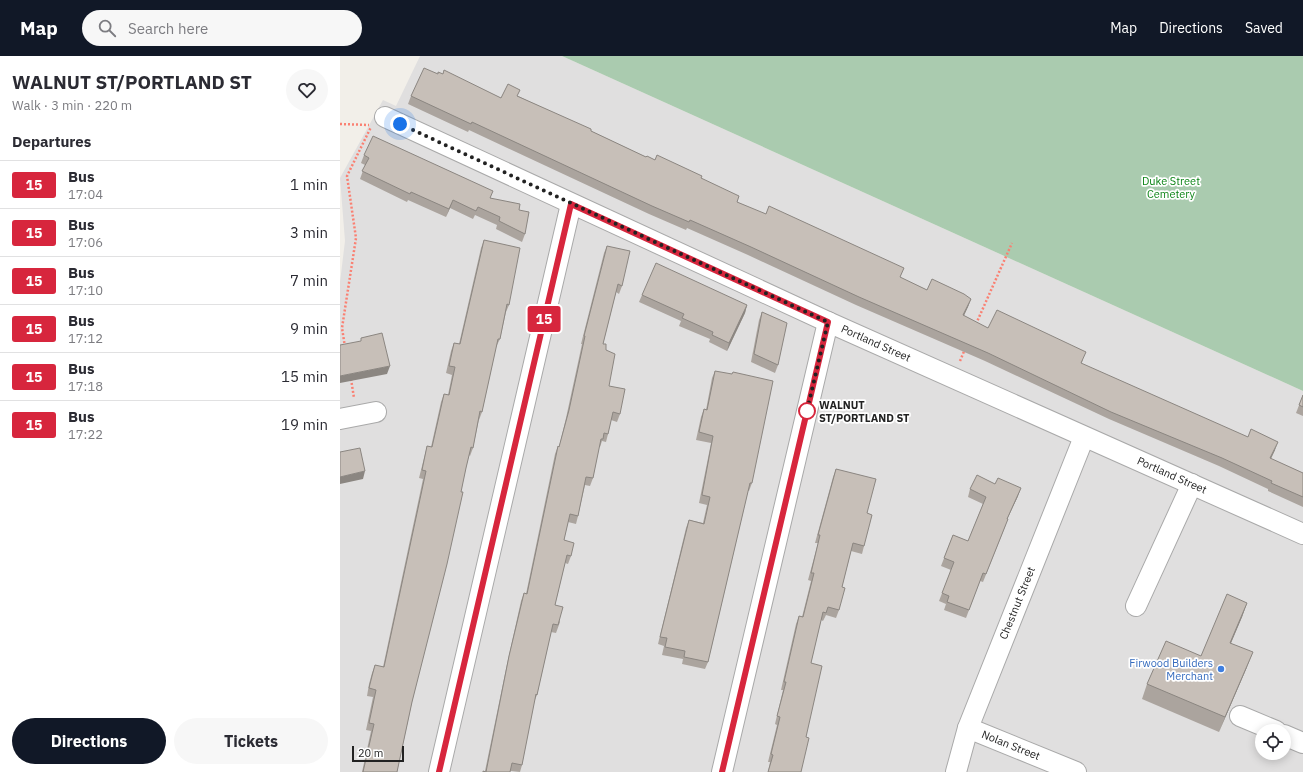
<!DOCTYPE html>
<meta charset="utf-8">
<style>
:root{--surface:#fff;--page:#f7f7f7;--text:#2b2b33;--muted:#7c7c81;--line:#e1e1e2;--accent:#111827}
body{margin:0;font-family:"IBM Plex Sans",sans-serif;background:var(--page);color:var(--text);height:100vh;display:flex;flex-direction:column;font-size:15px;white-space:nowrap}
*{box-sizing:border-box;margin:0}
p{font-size:13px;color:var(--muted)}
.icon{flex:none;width:22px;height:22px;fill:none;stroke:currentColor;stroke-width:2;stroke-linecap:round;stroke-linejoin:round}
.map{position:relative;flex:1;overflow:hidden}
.panel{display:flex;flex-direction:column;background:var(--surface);width:340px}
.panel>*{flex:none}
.badge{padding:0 8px;border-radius:3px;font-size:14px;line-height:26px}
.fabs{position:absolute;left:915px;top:668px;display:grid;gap:8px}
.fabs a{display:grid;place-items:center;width:36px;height:36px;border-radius:50%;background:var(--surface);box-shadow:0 2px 10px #0003;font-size:20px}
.scale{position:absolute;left:12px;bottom:10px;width:52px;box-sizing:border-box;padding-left:4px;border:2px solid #222;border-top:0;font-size:11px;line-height:14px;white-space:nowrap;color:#222;-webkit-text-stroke:3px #fff;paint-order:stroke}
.you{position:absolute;width:20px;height:20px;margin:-10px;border:3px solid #fff;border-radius:50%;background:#1a73e8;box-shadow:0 0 0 6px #1a73e833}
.map>.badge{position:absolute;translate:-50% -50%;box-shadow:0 0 0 2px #fff}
h2{padding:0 12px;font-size:15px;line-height:36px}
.round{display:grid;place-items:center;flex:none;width:42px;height:42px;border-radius:21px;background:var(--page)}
.head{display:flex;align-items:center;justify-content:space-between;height:68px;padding:0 12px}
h1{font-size:19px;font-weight:700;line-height:30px}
.primary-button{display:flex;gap:8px;margin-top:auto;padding:8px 12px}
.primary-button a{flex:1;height:46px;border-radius:24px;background:var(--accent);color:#fff;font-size:16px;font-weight:700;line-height:46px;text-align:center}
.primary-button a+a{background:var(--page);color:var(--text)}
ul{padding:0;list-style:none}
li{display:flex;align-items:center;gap:12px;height:48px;padding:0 12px;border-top:1px solid var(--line)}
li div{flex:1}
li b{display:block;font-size:15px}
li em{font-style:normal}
li .badge{min-width:44px;font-weight:700;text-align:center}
header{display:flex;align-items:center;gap:24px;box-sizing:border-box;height:56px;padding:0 20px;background:var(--accent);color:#fff}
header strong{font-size:19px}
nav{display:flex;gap:22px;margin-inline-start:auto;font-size:14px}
.search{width:280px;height:36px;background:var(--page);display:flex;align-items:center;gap:10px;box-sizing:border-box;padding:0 14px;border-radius:22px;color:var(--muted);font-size:15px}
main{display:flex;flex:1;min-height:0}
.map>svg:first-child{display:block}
.residential{fill:#e0dfdf;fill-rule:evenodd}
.cemetery{fill:#aacbaf}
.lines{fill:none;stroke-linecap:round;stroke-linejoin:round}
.minor-casing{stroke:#a9a9a9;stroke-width:22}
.path{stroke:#fa8072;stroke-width:2.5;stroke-dasharray:2 2;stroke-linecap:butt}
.minor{stroke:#fff;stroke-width:20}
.wall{fill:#aba49e}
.shaded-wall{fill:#8b8681}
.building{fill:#c7bfb8;stroke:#8b8681}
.line-casing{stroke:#fff;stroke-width:9}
.line{stroke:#d7263d;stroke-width:6}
.walk{stroke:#222;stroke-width:4;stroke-dasharray:0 7.2}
.stop-dot{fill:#fff;stroke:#d7263d;stroke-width:2}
.shop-dot{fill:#3f7fe0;stroke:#fff;stroke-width:1.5}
.labels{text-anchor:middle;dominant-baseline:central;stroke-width:3.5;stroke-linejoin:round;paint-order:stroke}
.park-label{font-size:11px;fill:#0c8416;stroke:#fff}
.street-label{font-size:11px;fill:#222;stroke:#fff}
.stop-label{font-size:11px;font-weight:bold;fill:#222;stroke:#fff;text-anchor:start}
.shop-label{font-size:11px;fill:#366cbe;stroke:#fff;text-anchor:end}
</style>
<header>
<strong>Map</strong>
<div class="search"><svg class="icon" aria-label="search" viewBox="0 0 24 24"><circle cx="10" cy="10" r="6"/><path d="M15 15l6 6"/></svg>Search here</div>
<nav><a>Map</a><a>Directions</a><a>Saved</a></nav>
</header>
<main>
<section class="panel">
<div class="head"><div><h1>WALNUT ST/PORTLAND ST</h1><p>Walk · 3 min · 220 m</p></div><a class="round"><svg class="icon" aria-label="heart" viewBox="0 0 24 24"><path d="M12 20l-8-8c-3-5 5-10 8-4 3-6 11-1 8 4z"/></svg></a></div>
<h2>Departures</h2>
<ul>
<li><span class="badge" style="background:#d7263d;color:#fff">15</span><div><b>Bus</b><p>17:04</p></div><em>1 min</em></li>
<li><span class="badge" style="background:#d7263d;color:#fff">15</span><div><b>Bus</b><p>17:06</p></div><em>3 min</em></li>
<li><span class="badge" style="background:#d7263d;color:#fff">15</span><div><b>Bus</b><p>17:10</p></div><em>7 min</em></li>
<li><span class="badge" style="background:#d7263d;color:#fff">15</span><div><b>Bus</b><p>17:12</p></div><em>9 min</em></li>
<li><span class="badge" style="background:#d7263d;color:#fff">15</span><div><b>Bus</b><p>17:18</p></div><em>15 min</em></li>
<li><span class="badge" style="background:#d7263d;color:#fff">15</span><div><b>Bus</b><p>17:22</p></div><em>19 min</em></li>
</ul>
<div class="primary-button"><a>Directions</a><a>Tickets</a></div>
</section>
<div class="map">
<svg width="963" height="716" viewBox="0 0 963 716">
<rect width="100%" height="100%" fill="#f2efe9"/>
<path class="residential" d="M 80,0 L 222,0 L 963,335 L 963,716 L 0,716 L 0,226 L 5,185 L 0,122 L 43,44 L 56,50 ZM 922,675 L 944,675 L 944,697 L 922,697 Z"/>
<polygon class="cemetery" points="222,0 963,0 963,335"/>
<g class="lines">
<defs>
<g id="minor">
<polyline points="45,61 488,266 963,478"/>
<polyline points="0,363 36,356"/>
<polyline points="796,550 852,428"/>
<polyline points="900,660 936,675"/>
<polyline points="628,672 736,716"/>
<polyline points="944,679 963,687"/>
<polyline points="99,716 231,148"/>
<polyline points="382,716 488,266"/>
<polyline points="616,716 628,672 744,381"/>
</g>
</defs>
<use href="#minor" class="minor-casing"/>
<g class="path">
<polyline points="0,68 29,69"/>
<polyline points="636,268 672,187"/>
<polyline points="5,291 2,272 16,182 7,120 31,71"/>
<polyline points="620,305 625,293"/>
<polyline points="11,323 14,342"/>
</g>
<use href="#minor" class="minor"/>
</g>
<g class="wall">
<polygon points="98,18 103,18 161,42 178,40 251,75 306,101 315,104 362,123 397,146 587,234 631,243 624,260 648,272 743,304 741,308 935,394 931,403 963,417 963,451 928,435 928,433 879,410 769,363 645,305 516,249 408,199 347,172 346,174 309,158 129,74 128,76 68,48 71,40"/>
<polygon points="24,99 151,142 179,154 185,178 182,186 156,173 157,169 135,159 133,163 110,152 106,161 68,144 67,146 20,123 25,109 21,107"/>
<polygon points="144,184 169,249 166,256 160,283 156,291 142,356 139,364 139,363 133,392 130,400 129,399 72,646 57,716 22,716 31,675 26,674 33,641 27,640 29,628 32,617 35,609 43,611 83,423 79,422 87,390 91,391 101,346 104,338 108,339 112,319 106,317 111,295 114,287 119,288 141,192"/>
<polygon points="267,190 282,230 279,238 276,236 263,288 266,294 269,330 280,358 277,366 271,364 268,378 266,386 262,385 260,391 259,391 253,422 250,430 245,429 238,460 236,468 228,466 224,484 231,500 228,508 225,507 215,549 220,566 216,577 211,576 197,639 194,646 182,709 180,716 171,715 145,715 167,608 181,545 184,537 186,538 215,398 218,390 219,391 226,362 242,288 241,288 264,197"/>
<polygon points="302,239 407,249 405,257 387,295 369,286 370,283 339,270 341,265 299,246"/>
<polygon points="422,256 438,309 435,317 411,306 419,264"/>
<polygon points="375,315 412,427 409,435 408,435 368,606 365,613 342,608 343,603 322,599 324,590 318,588 346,472 349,464 363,467 367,449 359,447 371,387 356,384 361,361 364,353 366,354 372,322"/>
<polygon points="963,339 963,360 956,357"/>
<polygon points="496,413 527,457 524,490 522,498 511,495 502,531 499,554 496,562 486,559 483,565 481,564 471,607 466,681 461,716 428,716 430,706 428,706 437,669 435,668 443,634 441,634 456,568 459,560 462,561 471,525 468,524 478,487 475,487 493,421"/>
<polygon points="630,433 678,440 667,463 665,471 643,526 640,525 626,562 604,554 606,548 599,545 611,514 601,510 613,479 628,485 643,448 628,441"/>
<polygon points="907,547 902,561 891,587 907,611 879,676 802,643 807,628 861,600"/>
</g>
<g class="shaded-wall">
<polygon points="113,144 110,152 106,161 109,153"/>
<polygon points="631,243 628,251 620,267 623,259"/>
<polygon points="407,249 405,257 387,295 389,287"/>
<polygon points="50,310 47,318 0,327 0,320"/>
<polygon points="938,386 935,394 927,410 930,402"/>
<polygon points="25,415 23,423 0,428 0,421"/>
<polygon points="681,432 678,440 664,470 667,463"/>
<polygon points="907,547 902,561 885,601 890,587"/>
<polygon points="913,596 907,611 879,676 885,661"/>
</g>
<g class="building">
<polygon points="84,12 98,18 98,16 103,18 104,14 161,42 168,28 180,34 177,40 251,73 251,75 306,101 307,100 315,104 317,99 362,120 361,122 399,140 397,146 426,158 429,150 564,212 560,221 587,234 592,223 624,238 631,243 623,259 648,272 657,254 746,296 741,307 908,381 911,373 938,386 930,402 963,417 963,441 931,427 932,425 882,402 771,356 648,297 519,241 411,191 350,164 349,166 312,150 132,66 131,68 71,40"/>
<polygon points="33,80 153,135 150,142 180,148 179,154 189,156 185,178 159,165 160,161 138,151 136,155 113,144 109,153 71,136 70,138 22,115 29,102 24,99"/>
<polygon points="144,184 180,192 169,249 167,248 160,283 158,283 142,356 140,355 133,392 131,391 126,412 121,436 123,436 107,508 72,646 57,716 23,716 34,668 29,667 36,634 29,632 32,620 35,609 44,611 86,415 82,414 87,390 92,391 104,338 109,339 115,311 109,310 114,287 120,288"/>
<polygon points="267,190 290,195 282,230 278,228 263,288 266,288 266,294 275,298 269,330 285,333 280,358 273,356 268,378 264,377 263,383 261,383 253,422 246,421 238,460 230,458 224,484 234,487 231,500 227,499 215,549 223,551 218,569 213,568 197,639 196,638 182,709 172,707 170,716 143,716 143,715 146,716 169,600 184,537 187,538 218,390 219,391 229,354 245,280 244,280"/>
<polygon points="316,207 407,249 389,287 372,279 373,276 342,262 344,258 302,239"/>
<polygon points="422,256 447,267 438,309 414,298"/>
<polygon points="42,277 50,310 0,320 0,289 21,285 21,282"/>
<polygon points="375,315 392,318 393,316 433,325 412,427 410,427 368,606 344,601 345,595 325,591 327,582 320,581 349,464 364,468 370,441 362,439 373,380 359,376 364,353 367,354"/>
<polygon points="963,339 963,351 959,349"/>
<polygon points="20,392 25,415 0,421 0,396"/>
<polygon points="496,413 536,423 527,457 532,459 524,490 513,487 502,531 505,532 499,554 488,551 486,557 483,556 471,607 482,610 466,681 469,682 461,716 428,716 433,699 431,698 440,661 437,660 446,626 444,626 459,560 463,561 474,517 471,517 480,479 478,479"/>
<polygon points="637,419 655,428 658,422 681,432 667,463 668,463 646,518 643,517 629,554 607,546 609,540 602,537 614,506 604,502 613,479 628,485 646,441 630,433"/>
<polygon points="887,538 907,547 890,587 913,596 885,661 807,628 826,585 861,600"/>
</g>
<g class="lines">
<defs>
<polyline id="line" points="99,716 231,148 488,266 382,716"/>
</defs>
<use href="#line" class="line-casing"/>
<use href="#line" class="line"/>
<polyline class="walk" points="60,68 488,266 466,359 467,355"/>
</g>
<circle class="stop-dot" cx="467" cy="355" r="8"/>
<circle class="shop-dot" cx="881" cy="613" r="4"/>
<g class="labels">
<g class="park-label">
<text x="831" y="125">Duke Street<tspan x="831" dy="13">Cemetery</tspan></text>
</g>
<g class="street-label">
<text transform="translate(536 287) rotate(24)">Portland Street</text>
<text transform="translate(832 419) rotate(24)">Portland Street</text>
<text transform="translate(677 547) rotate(-68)">Chestnut Street</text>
<text transform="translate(671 689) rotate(22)">Nolan Street</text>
</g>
<g class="stop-label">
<text x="479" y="349">WALNUT<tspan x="479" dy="13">ST/PORTLAND ST</tspan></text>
</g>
<g class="shop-label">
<text x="873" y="607">Firwood Builders<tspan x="873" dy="13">Merchant</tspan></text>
</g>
</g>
</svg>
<div class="fabs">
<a><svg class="icon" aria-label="locate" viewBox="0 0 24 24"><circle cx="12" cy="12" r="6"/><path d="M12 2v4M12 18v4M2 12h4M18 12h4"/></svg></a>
</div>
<div class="scale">20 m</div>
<div class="you" style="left:60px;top:68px"></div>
<b class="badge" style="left:204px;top:263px;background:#d7263d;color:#fff">15</b>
</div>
</main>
